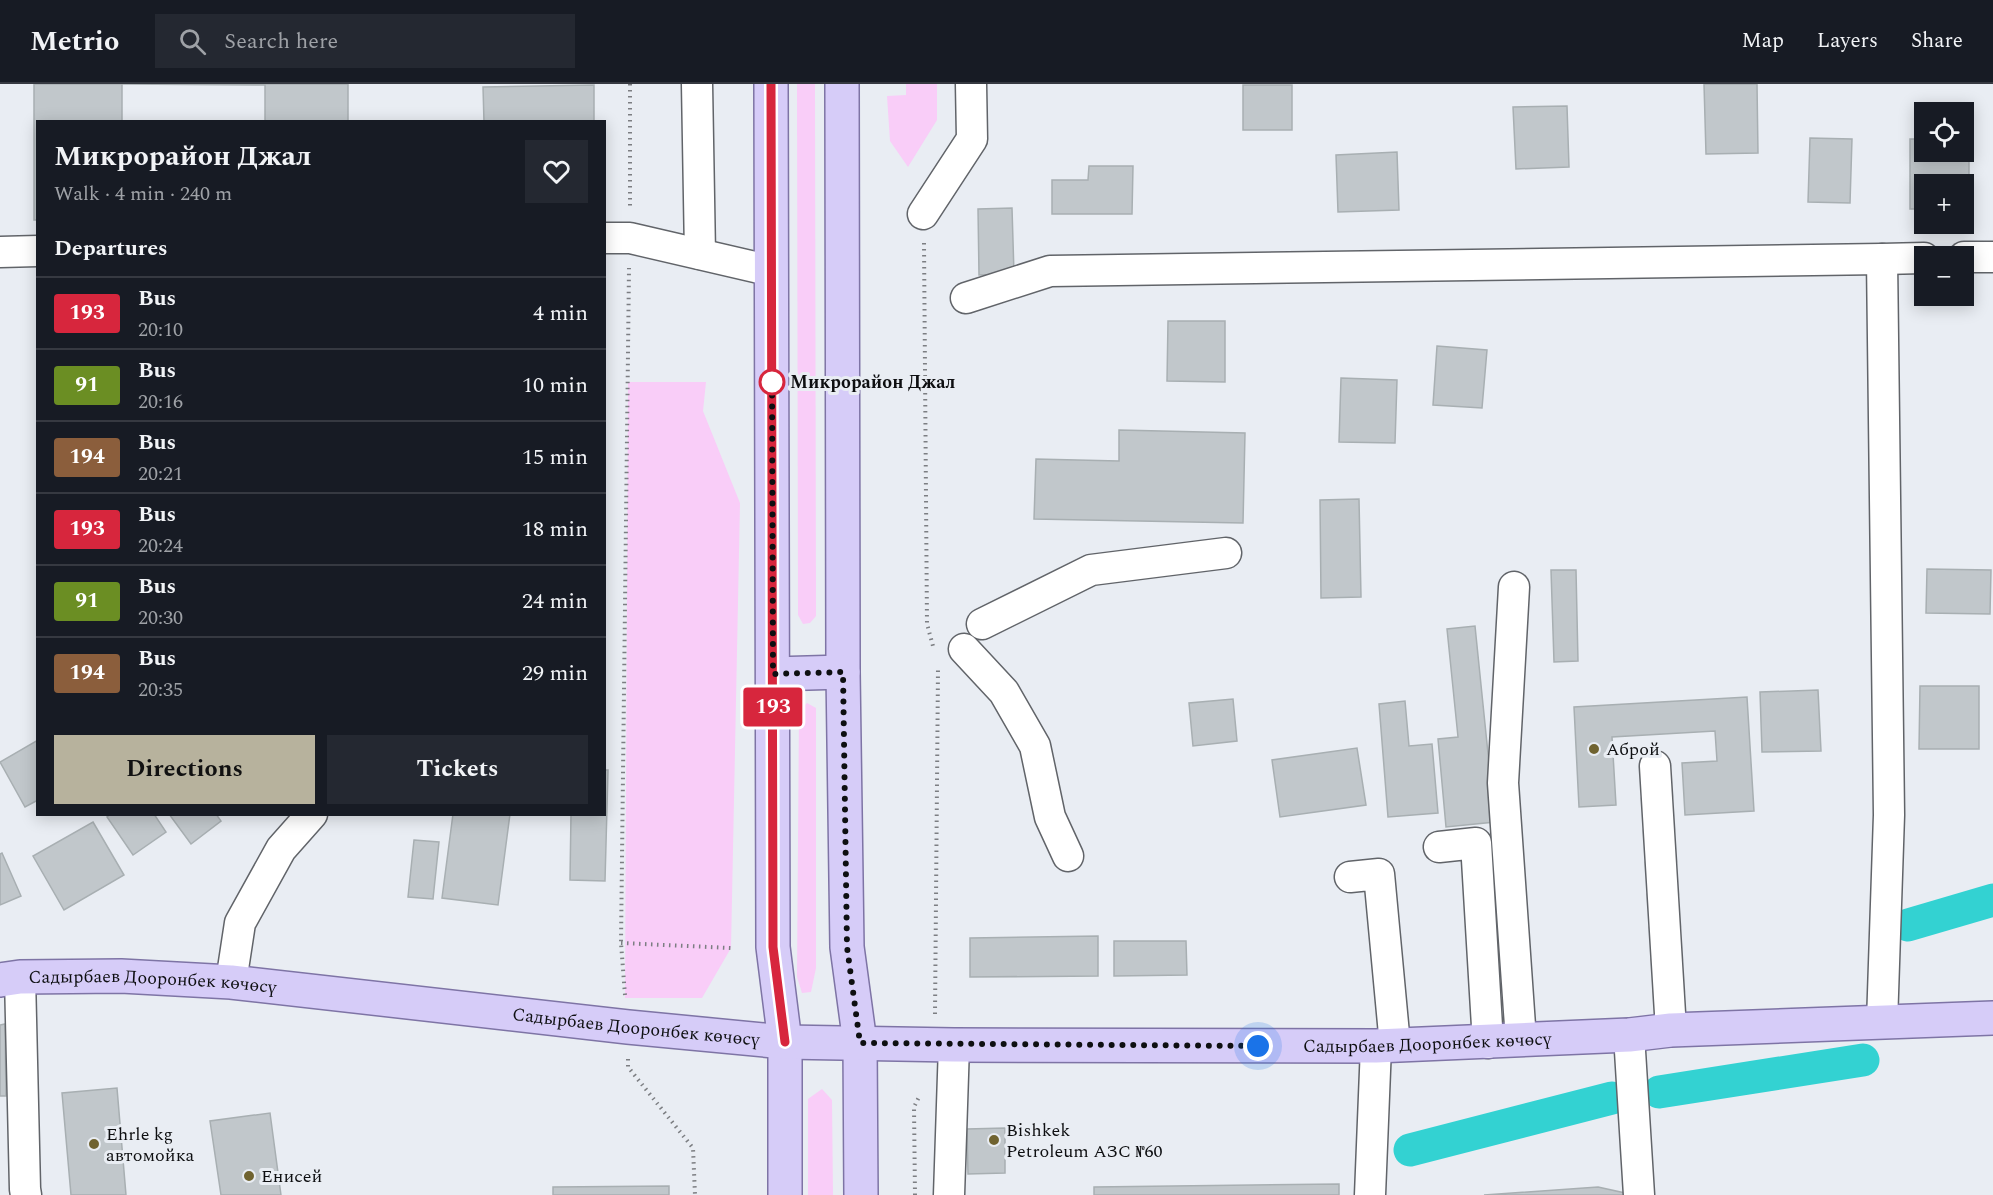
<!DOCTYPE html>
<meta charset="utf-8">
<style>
:root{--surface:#171b24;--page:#242831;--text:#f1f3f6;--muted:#9ea1a6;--line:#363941;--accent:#b7b29d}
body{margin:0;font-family:Spectral,serif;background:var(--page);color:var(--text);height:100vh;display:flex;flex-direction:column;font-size:22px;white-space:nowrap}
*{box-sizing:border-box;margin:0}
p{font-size:20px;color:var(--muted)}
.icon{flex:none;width:33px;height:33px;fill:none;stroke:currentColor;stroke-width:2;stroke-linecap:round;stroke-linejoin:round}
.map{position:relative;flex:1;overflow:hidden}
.drawer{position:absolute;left:36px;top:36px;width:570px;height:696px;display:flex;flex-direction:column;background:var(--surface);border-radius:0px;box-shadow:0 3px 15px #0003}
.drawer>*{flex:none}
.badge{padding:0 12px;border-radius:4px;font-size:21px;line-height:39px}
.tools{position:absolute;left:1914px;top:18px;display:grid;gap:12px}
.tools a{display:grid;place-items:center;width:60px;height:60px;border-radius:0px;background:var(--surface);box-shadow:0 3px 15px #0003;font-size:30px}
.you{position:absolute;width:30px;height:30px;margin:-15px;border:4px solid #fff;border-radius:50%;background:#1a73e8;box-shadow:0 0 0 9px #1a73e833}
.map>.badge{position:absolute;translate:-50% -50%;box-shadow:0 0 0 3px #fff}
h2{padding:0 18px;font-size:22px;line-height:54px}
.round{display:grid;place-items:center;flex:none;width:63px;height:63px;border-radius:0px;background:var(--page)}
.head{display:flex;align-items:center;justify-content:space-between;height:102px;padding:0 18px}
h1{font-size:28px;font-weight:700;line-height:45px}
.action{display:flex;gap:12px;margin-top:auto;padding:12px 18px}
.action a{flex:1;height:69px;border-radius:0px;background:var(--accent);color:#111;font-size:24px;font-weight:700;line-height:69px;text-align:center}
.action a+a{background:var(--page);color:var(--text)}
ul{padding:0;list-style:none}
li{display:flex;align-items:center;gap:18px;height:72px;padding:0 18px;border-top:2px solid var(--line)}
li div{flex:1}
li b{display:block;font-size:22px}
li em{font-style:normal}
li .badge{min-width:66px;font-weight:700;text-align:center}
header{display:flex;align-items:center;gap:36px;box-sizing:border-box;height:84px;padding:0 30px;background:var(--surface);border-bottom:2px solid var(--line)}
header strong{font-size:28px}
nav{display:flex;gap:33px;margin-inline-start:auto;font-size:21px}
.search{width:420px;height:54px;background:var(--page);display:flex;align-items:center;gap:15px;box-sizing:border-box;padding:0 21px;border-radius:0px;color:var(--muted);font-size:22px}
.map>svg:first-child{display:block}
.green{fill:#f9cdf8}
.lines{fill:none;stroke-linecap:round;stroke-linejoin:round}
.canal{stroke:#33d2d2;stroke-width:33}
.building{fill:#c1c7cb;stroke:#a8afb2;stroke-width:1.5}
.minor-casing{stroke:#616469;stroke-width:33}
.major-casing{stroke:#7e74a5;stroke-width:36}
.path{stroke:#7c7e82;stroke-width:4;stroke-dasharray:1.5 4.5;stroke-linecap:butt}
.minor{stroke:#fff;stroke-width:30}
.major{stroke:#d6ccf8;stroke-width:33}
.line-casing{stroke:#fff;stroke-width:14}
.line{stroke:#d7263d;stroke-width:9}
.walk{stroke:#0e0f11;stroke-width:6;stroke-dasharray:0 10.8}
.stop-dot{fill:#fff;stroke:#d7263d;stroke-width:3}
.poi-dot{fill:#706330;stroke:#e9edf3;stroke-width:2}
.labels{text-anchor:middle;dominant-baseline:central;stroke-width:6;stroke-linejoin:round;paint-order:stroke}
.stop-label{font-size:18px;font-weight:bold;fill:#0e0f11;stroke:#e9edf3;text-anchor:start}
.poi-label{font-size:18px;fill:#0e0f11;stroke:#e9edf3;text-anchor:start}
.street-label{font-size:18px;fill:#0e0f11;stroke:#e9edf3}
</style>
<header>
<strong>Metrio</strong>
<div class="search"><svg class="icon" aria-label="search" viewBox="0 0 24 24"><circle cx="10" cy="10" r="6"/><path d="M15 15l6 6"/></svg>Search here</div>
<nav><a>Map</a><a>Layers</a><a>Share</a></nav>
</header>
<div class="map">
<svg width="1993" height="1111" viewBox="0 0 1993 1111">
<rect width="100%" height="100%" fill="#e9edf3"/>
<g class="green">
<polygon points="797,0 815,0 816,532 810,539 803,540 798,531"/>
<polygon points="906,0 937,0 937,36 908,83 890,57 887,12 906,11"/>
<polygon points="628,298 706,298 703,327 740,419 731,864 702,914 625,914"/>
<polygon points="807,619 816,624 816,884 811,908 802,909 797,893 799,627"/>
<polygon points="822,1005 832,1016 833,1111 808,1111 808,1015"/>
</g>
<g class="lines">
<g class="canal">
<polyline points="1908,841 1993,816"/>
<polyline points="1659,1008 1863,976"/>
<polyline points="1410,1066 1612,1014"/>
</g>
</g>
<g class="building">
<polygon points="34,0 122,0 122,38 38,38 38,136 34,136"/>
<polygon points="122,0 348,0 348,38 265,38 265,1"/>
<polygon points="1704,0 1757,0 1758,69 1706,70"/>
<polygon points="594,1 594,38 484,38 483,3"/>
<rect x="1243" y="1" width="49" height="45"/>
<polygon points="1567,22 1569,83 1516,85 1513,23"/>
<polygon points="1810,54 1852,55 1850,119 1808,118"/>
<polygon points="1910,55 1924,55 1924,68 1964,68 1964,55 1969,55 1969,125 1964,125 1964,100 1924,100 1924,125 1910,125"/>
<polygon points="1397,68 1399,126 1338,128 1336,71"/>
<polygon points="1089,82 1133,82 1132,130 1052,130 1052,96 1088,96"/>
<polygon points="1012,124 1014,190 979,191 978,125"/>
<polygon points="1168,237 1225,237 1225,298 1167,297"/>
<polygon points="1437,262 1487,266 1482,324 1433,321"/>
<polygon points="1341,294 1397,296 1395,359 1339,358"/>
<polygon points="1119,346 1245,349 1243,439 1034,435 1036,375 1119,377"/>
<polygon points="1359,415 1361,513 1321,514 1320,416"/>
<polygon points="1927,485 1991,486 1990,530 1926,529"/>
<polygon points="1551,486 1576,486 1578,577 1554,578"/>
<polygon points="1475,542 1495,738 1446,743 1438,655 1458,653 1447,545"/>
<polygon points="1920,602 1979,602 1979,665 1919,665"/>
<polygon points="1818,606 1821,667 1762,668 1760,608"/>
<polygon points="1747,613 1754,727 1685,731 1682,679 1717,677 1715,647 1612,653 1616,721 1579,723 1574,623"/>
<polygon points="1233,615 1237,657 1193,662 1189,619"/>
<polygon points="1405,617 1409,662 1432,660 1438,729 1388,733 1379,620"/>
<polygon points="38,656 38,716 25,723 0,678"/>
<polygon points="1357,664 1366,721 1280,733 1272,676"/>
<polygon points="604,686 608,686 605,797 570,796 571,730 604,730"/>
<polygon points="111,730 154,730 166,748 133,771 107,733"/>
<polygon points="169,730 216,730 221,737 191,760"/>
<polygon points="453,730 510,730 498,821 442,814"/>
<polygon points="93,738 124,791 64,826 33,772"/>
<polygon points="414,756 439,758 433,815 408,813"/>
<polygon points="2,769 21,812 0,821 0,770"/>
<polygon points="1098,852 1098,892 970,893 970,854"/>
<polygon points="1114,857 1186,857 1187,891 1114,892"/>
<polygon points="5,940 6,1012 0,1012 0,941"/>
<polygon points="117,1004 126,1111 71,1111 62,1009"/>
<polygon points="270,1029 281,1111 221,1111 210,1037"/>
<polygon points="1005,1044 1005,1089 968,1090 967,1045"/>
<polygon points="1339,1100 1339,1111 1094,1111 1094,1103"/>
<polygon points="669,1102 669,1111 553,1111 553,1103"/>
<polygon points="1598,1103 1625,1109 1626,1111 1484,1111"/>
</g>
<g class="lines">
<defs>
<g id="minor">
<polyline points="697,0 700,170"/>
<polyline points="923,130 972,55 971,0"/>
<polyline points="604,154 630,154 772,187"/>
<polyline points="0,168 38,167"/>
<polyline points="1964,173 1993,173"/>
<polyline points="1882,175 1924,174"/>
<polyline points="966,214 1050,187 1882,175 1889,731 1882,939"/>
<polyline points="1514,503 1503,699 1521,956"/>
<polyline points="982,540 1091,486 1226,469"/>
<polyline points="964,565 1004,608 1035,662 1050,733 1068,772"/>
<polyline points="1655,682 1671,946"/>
<polyline points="1439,763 1476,759 1488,959"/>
<polyline points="1350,793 1379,790 1395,961"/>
<polyline points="20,893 25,1105 26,1111"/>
<polyline points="231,898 240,839 281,765 312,730"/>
<polyline points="1629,951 1639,1111"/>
<polyline points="949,1111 954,961"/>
<polyline points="1370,1111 1376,962"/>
</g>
<g id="major">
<polyline points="771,0 773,863 785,958 785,1111"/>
<polyline points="842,0 843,588 847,863 860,959 861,1111"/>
<polyline points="773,590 843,588"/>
<path id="s1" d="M 0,896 L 20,893 L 121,892 L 231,898 L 628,943 L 785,958 L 954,961 L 1376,962 L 1629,951 L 1671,946 L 1993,934"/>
</g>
</defs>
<use href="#minor" class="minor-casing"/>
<use href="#major" class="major-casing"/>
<g class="path">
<polyline points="630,0 630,125"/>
<polyline points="924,159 927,540 933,562"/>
<polyline points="621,859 731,864"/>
<polyline points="625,911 621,859 629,184"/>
<polyline points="935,930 938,584"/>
<polyline points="628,975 628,983 693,1064 695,1111"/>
<polyline points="915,1111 914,1023 920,1011"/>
</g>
<use href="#minor" class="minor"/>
<use href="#major" class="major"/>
</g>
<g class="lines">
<defs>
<polyline id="line" points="771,0 773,863 785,958"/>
</defs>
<use href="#line" class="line-casing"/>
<use href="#line" class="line"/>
<polyline class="walk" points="772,298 772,294 773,590 843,588 847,863 860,959 1258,962"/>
</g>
<circle class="stop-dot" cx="772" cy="298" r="12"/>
<g class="poi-dot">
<circle cx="1594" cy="665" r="6"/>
<circle cx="994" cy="1056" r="6"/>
<circle cx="94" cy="1060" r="6"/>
<circle cx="249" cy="1092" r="6"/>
</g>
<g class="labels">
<g class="stop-label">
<text x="790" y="298">Микрорайон Джал</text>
</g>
<g class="poi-label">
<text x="1606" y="665">Аброй</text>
<text x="1006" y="1046">Bishkek<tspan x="1006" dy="21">Petroleum АЗС №60</tspan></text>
<text x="106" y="1050">Ehrle kg<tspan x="106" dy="21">автомойка</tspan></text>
<text x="261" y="1092">Енисей</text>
</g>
<g class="street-label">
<text stroke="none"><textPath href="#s1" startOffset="153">Садырбаев Дооронбек көчөсү</textPath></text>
<text stroke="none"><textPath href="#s1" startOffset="639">Садырбаев Дооронбек көчөсү</textPath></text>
<text stroke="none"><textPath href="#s1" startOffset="1431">Садырбаев Дооронбек көчөсү</textPath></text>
</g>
</g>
</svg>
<div class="tools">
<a><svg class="icon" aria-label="locate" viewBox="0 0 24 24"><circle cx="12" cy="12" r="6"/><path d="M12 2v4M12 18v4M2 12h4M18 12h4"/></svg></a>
<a>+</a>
<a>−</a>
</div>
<div class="you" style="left:1258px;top:962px"></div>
<b class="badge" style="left:773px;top:623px;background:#d7263d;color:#fff">193</b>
<section class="drawer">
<div class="head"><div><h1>Микрорайон Джал</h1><p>Walk · 4 min · 240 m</p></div><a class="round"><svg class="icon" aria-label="heart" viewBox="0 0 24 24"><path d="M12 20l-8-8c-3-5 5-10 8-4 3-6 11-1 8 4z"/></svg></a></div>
<h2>Departures</h2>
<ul>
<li><span class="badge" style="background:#d7263d;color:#fff">193</span><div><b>Bus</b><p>20:10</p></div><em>4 min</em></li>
<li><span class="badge" style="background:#6b8e23;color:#fff">91</span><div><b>Bus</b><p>20:16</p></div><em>10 min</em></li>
<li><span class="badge" style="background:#8b5e3c;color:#fff">194</span><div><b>Bus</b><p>20:21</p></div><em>15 min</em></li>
<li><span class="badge" style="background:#d7263d;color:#fff">193</span><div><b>Bus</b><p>20:24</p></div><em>18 min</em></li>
<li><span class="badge" style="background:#6b8e23;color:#fff">91</span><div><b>Bus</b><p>20:30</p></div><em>24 min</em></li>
<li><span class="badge" style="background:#8b5e3c;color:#fff">194</span><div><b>Bus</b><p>20:35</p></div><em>29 min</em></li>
</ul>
<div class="action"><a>Directions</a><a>Tickets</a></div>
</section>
</div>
